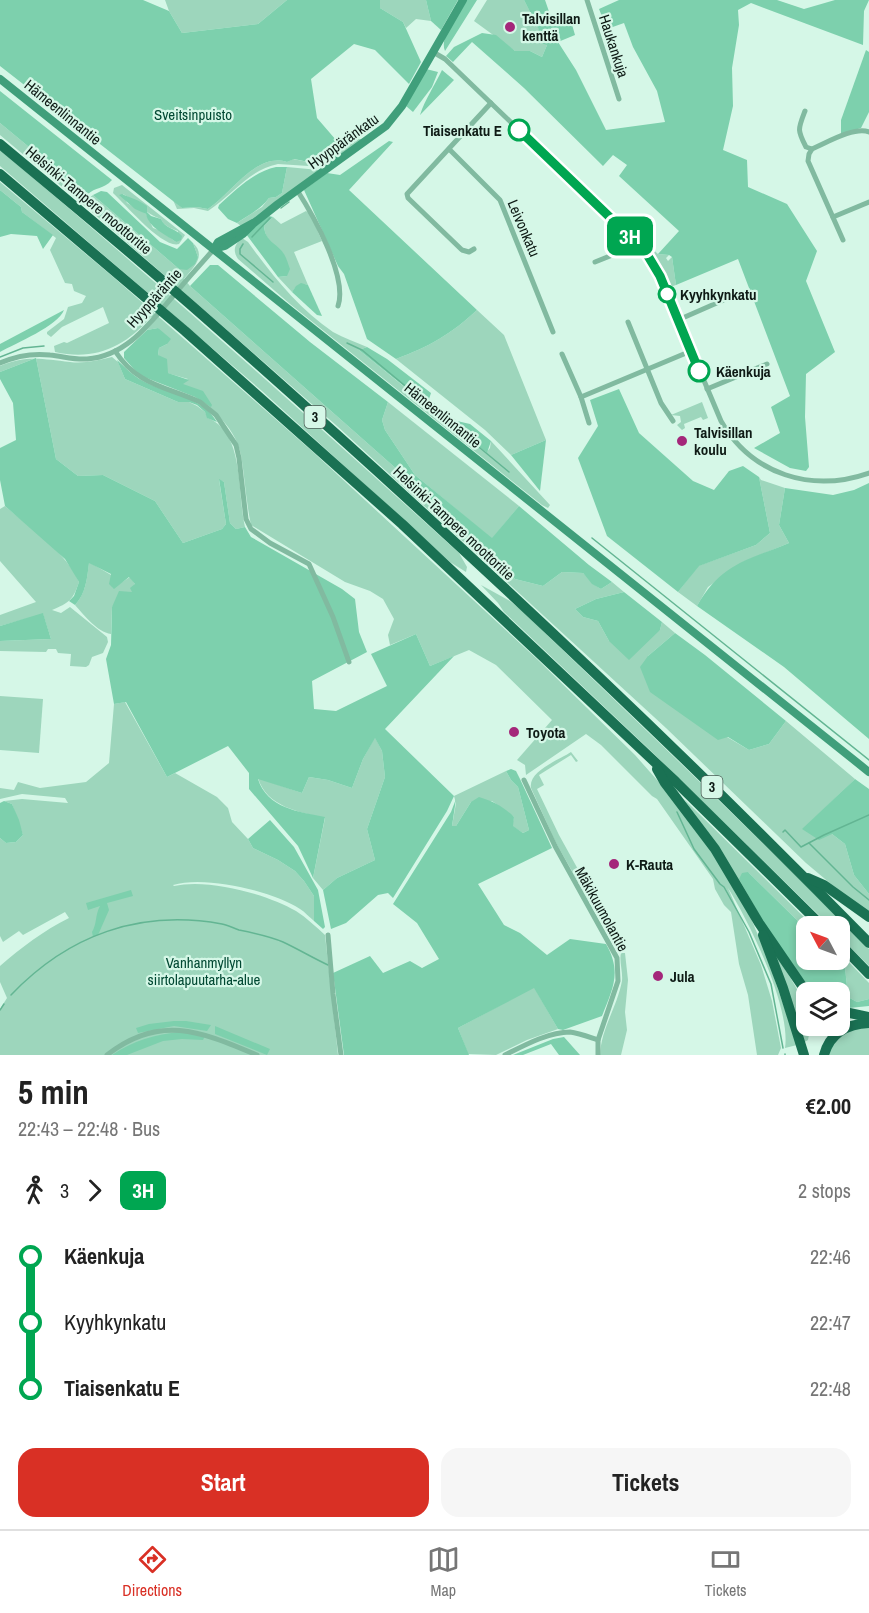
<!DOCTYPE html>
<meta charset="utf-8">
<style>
:root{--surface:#fff;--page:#f6f6f6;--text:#222;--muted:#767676;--line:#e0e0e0;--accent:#d93025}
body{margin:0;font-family:"Archivo Narrow",sans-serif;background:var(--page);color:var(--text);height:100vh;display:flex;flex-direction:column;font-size:22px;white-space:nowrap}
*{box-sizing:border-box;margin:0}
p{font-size:20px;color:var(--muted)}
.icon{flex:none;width:33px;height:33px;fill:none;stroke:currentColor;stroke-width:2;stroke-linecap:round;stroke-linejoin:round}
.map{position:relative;height:1055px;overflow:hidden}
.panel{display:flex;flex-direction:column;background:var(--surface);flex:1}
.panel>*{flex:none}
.badge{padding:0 12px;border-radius:9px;font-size:21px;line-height:39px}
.needle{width:39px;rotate:311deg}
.controls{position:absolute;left:796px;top:916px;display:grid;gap:12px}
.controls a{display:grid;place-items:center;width:54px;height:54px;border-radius:12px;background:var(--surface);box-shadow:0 3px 9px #0003;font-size:30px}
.map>.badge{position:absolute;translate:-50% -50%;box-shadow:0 0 0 3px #fff}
.legs{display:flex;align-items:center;gap:9px;height:66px;padding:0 18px;font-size:20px}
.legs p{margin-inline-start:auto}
.overview{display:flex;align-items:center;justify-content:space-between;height:102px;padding:0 18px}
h1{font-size:33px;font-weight:800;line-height:45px}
.action{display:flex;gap:12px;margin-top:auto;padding:12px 18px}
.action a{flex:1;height:69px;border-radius:18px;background:var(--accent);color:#fff;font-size:24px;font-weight:800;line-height:69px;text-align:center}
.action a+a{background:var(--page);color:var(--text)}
ul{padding:0 18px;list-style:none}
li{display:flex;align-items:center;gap:21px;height:66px;font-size:22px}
li i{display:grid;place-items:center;width:9px;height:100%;margin:0 8px;background:currentColor}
li i::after{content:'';width:15px;height:15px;margin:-8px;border:4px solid;border-radius:50%;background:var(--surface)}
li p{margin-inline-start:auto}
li:first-child i{background:linear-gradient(#0000 50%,currentColor 0)}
li:last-child i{background:linear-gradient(currentColor 50%,#0000 0)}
.tab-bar{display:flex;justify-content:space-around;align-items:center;height:84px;border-top:2px solid var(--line);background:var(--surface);font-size:16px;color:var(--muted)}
.tab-bar a{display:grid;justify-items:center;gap:3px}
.tab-bar .current{color:var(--accent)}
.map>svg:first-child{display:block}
.green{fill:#9dd6bc;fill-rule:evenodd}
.forest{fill:#7dd0ad}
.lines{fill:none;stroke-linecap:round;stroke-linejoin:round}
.stream{stroke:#63b593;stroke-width:1.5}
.street{stroke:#81baa0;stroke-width:5}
.secondary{stroke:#409f7b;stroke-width:8}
.highway{stroke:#1a7153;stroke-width:10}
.line-1-casing{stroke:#fff;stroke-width:14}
.line-1{stroke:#00a651;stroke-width:9}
.poi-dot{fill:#a4277a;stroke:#d5f7e7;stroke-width:2}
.stop-1-dot{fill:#fff;stroke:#00a651;stroke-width:3}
.labels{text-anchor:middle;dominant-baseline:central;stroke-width:4.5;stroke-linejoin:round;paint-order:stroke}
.shield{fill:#d5f7e7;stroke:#4a5c54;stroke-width:1.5}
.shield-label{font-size:14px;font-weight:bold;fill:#0e1a15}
.poi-label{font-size:15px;font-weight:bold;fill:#0e1a15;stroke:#d5f7e7;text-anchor:start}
.street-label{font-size:15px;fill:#0e1a15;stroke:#d5f7e7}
.park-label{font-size:15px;fill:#004832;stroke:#d5f7e7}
.stop-label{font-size:15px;font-weight:bold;fill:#0e1a15;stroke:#d5f7e7;text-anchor:start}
</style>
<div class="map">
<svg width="869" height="1055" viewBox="0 0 869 1055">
<rect width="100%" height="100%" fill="#d5f7e7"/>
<g class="green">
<polygon points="165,0 287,0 258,24 182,33 169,11"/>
<polygon points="380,0 426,0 431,21 416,19 406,28 403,22 380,8"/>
<polygon points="487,0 524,0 547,45 542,57 530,51 515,51 474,21"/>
<path d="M 0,123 L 87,195 L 89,198 L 93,195 L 179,269 L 198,257 L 193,243 C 207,256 193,268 184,279 L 190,286 L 409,480 L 515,579 L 543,586 L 562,572 L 583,573 L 593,584 L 601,589 L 612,582 L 624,592 L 596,599 L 575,609 L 583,617 L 598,621 L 609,641 L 660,630 L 662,622 L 675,633 L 648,656 L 727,737 L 749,750 L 769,744 L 786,721 L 855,779 L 803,829 L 832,834 L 845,844 L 854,875 L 869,894 L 869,912 L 844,895 L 806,863 L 666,728 L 337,426 L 92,212 L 0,135 Z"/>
<path d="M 349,133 L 355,139 L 363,139 L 324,167 L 278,164 C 248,170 232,196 208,211 L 194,208 L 177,209 L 173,200 L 182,208 L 197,207 L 208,209 C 231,194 256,152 287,162 L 293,159 L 323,165 L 340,154 L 342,150 L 336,140 Z"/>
<path d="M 0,150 C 156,281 308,416 459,553 L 467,567 L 466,572 L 450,562 L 262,391 L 0,166 Z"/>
<polygon points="287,167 319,170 257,217 241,226 237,223 262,207 269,198 276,197 282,193"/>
<path d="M 0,182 L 112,276 L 313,452 L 537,659 L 635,755 L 672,797 L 702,836 L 750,916 L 767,957 L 797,1045 L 785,1048 C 791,1008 750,923 728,888 L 761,965 L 772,1001 L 781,1048 L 778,1055 L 757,1055 L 748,995 L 739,964 L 731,912 L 724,905 L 715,889 L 713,879 L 657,799 L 652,796 L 601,745 L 586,734 L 526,775 L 525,765 L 517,760 L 552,720 L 496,665 L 469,650 L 430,666 L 416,634 L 390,645 L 388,635 L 394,619 L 383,599 L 370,591 L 345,582 L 251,525 C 246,502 245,478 241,455 C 235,424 205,403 182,384 L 188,379 L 167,373 L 158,355 L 159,348 L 167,344 L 158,328 L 147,330 L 155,320 L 151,317 C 125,347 95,361 55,352 L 54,346 L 64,342 L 67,343 L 109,323 L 103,307 L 62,327 L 51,337 L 47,334 L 47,332 L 64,319 L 68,307 L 82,303 L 86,296 L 74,291 L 72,284 L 65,283 L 50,250 L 56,238 L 22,212 L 21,207 L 0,190 Z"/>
<path d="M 122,185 L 185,235 L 179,244 C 163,249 126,205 113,193 L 114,188 ZM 123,194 C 137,201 145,214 161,219 C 164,226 170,228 178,231 L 176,242 L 159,230 L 153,228 L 146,214 L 127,203 Z"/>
<path d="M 306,211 L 310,214 L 322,241 L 294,252 L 308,285 C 300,283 297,285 292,292 L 278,277 L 287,276 L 283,253 C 273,245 265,240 264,226 L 273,217 L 281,224 Z"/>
<path d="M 242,238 L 248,242 C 272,275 298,308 333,332 C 344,338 356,342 367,347 L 359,350 L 486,453 L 490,448 L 491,441 L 550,505 L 548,508 L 542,505 L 290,304 L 238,259 C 232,250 235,244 242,238 Z"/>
<polygon points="650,247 658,254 669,255 666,258 668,261 672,257 676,285 670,287 663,271 661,271 648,249"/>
<path d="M 477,310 L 504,335 L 546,440 L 511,455 L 485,430 L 396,359 C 430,346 450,335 477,310 Z"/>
<path d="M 112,357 L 118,362 L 125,379 L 178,402 L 189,402 L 197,406 L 205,412 L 208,418 C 245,433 237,494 245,527 L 236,529 L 230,523 L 224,482 L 219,480 L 226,524 L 222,529 L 183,543 L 155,501 L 103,475 L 78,476 L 56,459 L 36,358 L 0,372 L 0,366 C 27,355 42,359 70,362 C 84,364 98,360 112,357 Z"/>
<polygon points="388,402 519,506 492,539 415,475 385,430 382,420"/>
<polygon points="702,402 708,418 703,420 701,417 684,424 685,428 682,430 677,425 681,422 680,416 671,415"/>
<polygon points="759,477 761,480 785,488 779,525 789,543 743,562 708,587 697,606 678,592 698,566 756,545 770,533"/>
<path d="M 5,506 C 29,527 67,553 79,582 C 73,600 69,603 52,610 L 61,613 L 70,607 L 107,637 L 108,642 L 103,653 L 92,657 L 89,665 L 86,667 L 70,666 L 71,654 L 58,653 L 56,649 L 48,649 L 46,652 L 0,651 L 0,641 L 51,639 L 43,614 L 0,626 L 0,615 L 36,602 L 0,561 L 0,509 Z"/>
<path d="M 89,562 L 111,575 L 113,588 L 130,577 L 135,584 L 133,592 L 112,607 L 111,634 C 97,632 84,615 75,605 C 86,593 87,579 89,562 Z"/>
<path d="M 481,585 L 510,601 L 521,610 C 638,722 755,834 869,949 L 869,966 L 840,937 L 840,927 L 831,927 L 652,752 L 504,612 L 498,603 Z"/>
<polygon points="0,696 43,699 39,753 0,750"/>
<path d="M 125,702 L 167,777 L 175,773 L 217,797 L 228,808 L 232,822 L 248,839 L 253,848 L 278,860 L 295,871 L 304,881 L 314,896 L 314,921 C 309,917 305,912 300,909 C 272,891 205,875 173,885 L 174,886 C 208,878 266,894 296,911 C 307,918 316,927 325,935 L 338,1055 L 0,1055 L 0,1009 L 7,998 L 0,982 L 0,966 C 22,947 43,931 69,918 L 65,912 L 23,935 L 19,931 L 3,942 L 0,936 L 0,838 L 6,843 L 16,842 L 23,835 L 12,804 L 4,801 L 22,799 L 68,803 L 65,798 L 22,794 L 0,799 L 0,788 L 14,790 L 18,782 L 40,788 L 86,782 L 109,763 L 114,704 Z"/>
<path d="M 375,737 L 382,751 L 385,777 L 367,829 L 375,860 L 337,878 L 323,890 L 313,878 L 325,818 C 299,812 267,807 258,778 L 302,793 L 309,777 L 328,780 L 352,788 L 363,759 Z"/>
<path d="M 571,752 L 578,761 L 576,762 L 571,755 L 539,775 L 544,785 L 537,789 L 559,835 L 616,938 L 614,941 L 612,941 L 556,843 L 531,788 C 528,771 559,760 571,752 Z"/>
<polygon points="506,771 511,780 518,787 529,830 523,833 512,826 514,817 492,801 471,802 456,826 452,826 456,803 454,796"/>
<polygon points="684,799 814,927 807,927 807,930 748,872 812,991 815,993 812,993"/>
<path d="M 772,950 C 784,967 797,987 803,1002 C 806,1011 806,1023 810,1029 L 808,1040 L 803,1043 Z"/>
<path d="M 621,953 L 625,953 L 628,980 L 625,1012 L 627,1030 L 621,1055 L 600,1055 C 601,1029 617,1007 622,981 C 623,972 619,961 621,953 Z"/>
<polygon points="840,953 869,983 869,999 857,1002 848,997 845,967 839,960"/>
<polygon points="534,987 558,1029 527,1040 496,1055 468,1054 458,1028"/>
<polygon points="869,1025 869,1055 827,1055 837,1035"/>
</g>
<g class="forest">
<path d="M 0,0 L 143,0 L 169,11 L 182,33 L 258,24 L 287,0 L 380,0 L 380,8 L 403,22 L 421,62 L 409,84 L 375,50 L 354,44 L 311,79 L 317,118 L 336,140 L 342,150 L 340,154 L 323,165 L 294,159 L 287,162 C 256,152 231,194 208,209 L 197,207 L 182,208 L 0,66 Z"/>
<polygon points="426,0 458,0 441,30 431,21"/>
<path d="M 467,0 L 477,0 L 445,51 C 439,35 459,13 467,0 Z"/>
<polygon points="524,0 545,0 554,26 571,21 575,35 558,42 576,70 606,130 665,122 657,91 633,47 624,23 607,29 599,9 619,0 777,0 804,9 835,0 869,0 864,11 863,45 751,3 738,10 739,25 732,68 733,106 723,150 747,160 748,187 787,204 817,251 806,281 835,352 806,374 805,417 809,467 806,471 790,468 754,448 780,433 771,407 790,396 738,259 676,285 672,257 669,255 658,254 679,231 619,176 627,165 613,155 603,166 524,88 472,42 453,62 446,56 454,47 482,33 496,35 515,51 530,51 542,57 547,45 535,41 540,32"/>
<polygon points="866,50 869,52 869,112 861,128 841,134 841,120"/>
<polygon points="426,69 438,72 432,87 413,112 406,106"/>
<path d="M 442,70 L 454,80 L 420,115 C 425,99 435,85 442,70 Z"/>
<path d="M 0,91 L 112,180 C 103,190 96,186 87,195 L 0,123 Z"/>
<path d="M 389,141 L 393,142 L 349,190 L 477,310 C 450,335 430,346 396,359 L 367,339 L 344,274 L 338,266 L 304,190 L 327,173 L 340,175 Z"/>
<path d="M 276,167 L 287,167 L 282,193 L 276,197 L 269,198 C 260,210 248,215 237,223 L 228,219 L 218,208 L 219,205 C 236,190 253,172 276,167 Z"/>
<polygon points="0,190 21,207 22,212 53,235 43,249 37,236 11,234 0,237"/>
<polygon points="101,191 107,192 160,242 177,249 188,238 193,243 198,257 195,264 187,270 179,269 93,195"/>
<path d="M 122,194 C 131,198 139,200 147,206 L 147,212 L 151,216 L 161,219 C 165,229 176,228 182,236 L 181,240 L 176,242 C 165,234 149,228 146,214 L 135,209 L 119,195 Z"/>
<path d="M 269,216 L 273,217 L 264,226 C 265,242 277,243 284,254 C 287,259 288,264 290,269 L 287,276 L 278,277 L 246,234 Z"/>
<polygon points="210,265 218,265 310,342 388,402 382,420 385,430 415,475 492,538 519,506 589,565 612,582 601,589 592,584 583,573 562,572 543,586 515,579 409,480 190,286"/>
<polygon points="301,283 308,285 322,316 317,315 292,292 296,286"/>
<path d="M 64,310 C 58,326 16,343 0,352 L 0,344 Z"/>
<polygon points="158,328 171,339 167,344 159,348 158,355 167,359 168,373 189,380 183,384 203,391 212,405 211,407 195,397 139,375 124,358 124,352 147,330"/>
<polygon points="367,347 387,359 431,393 429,399 457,421 470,424 491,441 487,453 359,350"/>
<path d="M 36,358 L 56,459 L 78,476 L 103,475 L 155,501 L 183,543 L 222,529 L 226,524 L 219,479 L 224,482 L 230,523 L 236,529 L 245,527 L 251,537 L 342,589 L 355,599 L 359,632 L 367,652 L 312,681 L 314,709 L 336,711 L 387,686 L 371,654 L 416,634 L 430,666 L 454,656 L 385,729 L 454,796 L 447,811 L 393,898 L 388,893 L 378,895 L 346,923 L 331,929 L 323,890 L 337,878 L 375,860 L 367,829 L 385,777 L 382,751 L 375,738 L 363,759 L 352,788 L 328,780 L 309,777 L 302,793 L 258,779 C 267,808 299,812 325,817 L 313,878 L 298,846 L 249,789 L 249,773 L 228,746 L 167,777 L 126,702 L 114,704 L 106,659 L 111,645 L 112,607 L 119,591 L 132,592 L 130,588 L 135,584 L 129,577 L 114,589 L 109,584 L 111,574 L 89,563 C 87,579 86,593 75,605 L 69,601 L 74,596 L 79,582 L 65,559 L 5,506 L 0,480 L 0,448 L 16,440 L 13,403 L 0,379 L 0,372 Z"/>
<path d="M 117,360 C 125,367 133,376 143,381 C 167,394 202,396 217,422 L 207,418 L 205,412 L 197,405 L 189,402 L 178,402 L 125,379 Z"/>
<polygon points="619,389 639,433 693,481 714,490 729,471 743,466 759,477 770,533 756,545 699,566 678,592 607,536 578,458 598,426 590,400"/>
<polygon points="546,440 540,491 511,455"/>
<path d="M 869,483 L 869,739 L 784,667 L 697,606 C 722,563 746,561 789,543 L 779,525 L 785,488 L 833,495 L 854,490 Z"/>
<polygon points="624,592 662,622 660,630 629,660 609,641 598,621 583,617 575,609 596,599"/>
<polygon points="43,613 51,639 0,641 0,626"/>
<polygon points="675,633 705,655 786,721 769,744 749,750 728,737 718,740 650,692 640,667 648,656"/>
<path d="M 511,769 L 516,771 L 520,779 L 552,848 L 478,884 L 504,925 L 520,933 L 547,955 L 570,939 L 606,944 C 622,972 613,988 602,1016 L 563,1030 L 558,1029 L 534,988 L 458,1028 L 469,1055 L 344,1055 L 333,973 L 370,956 L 383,973 L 410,961 L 422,968 L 439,959 L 417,923 L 393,904 L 451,812 L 456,799 L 452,826 L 456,826 L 471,802 L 479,797 C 493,801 504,807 514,817 L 513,826 L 523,833 L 529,830 L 518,787 L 511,780 L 506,771 Z"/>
<polygon points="855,779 869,789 869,894 854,875 845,844 832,834 819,840 802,829"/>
<polygon points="4,801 12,804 19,820 23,835 16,842 6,843 0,838 0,803"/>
<polygon points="270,820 294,847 318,890 325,927 323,929 314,921 314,896 304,881 295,871 278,860 253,848 248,839"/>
<polygon points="748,872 807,930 807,960 839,960 845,967 848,997 857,1002 869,999 869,1006 849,1008 840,1006 840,993 815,993 812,991 767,928 739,879 742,873"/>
<path d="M 131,890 L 133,896 L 107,903 L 109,910 L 98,935 L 93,937 L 92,932 C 97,924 95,915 100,906 L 88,910 L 86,903 Z"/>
<polygon points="174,1021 186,1021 211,1025 207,1031 174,1026 138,1033 136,1028 149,1024"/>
<polygon points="215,1026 270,1049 267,1055 215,1034"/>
<path d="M 181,1032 L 205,1036 L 203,1040 L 182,1039 L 163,1041 L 127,1055 L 112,1055 C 133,1041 155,1034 181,1032 Z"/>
<polygon points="564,1037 580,1055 559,1055 551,1044 523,1055 513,1055 553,1039"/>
</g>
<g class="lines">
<g class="stream">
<polyline points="281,208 289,202"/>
<polyline points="252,237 270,218"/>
<polyline points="243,244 240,249 240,254 273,282"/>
<polyline points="347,343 362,350 509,472"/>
<polyline points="0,357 23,348 44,346"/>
<polyline points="592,538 869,760"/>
<polyline points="677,812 694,849 720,884 724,887 749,932 771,984 783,1048"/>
<polyline points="783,832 785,830 801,847 824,835 869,815"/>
<polyline points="809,843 853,887 869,900"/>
<path d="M 11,995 C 68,935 140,909 222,924 C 228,925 233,928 239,930 C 254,933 269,936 283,942 C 298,949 313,958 328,965"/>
<polyline points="0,1010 4,1004"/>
<polyline points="785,1054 785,1055"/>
</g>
<g class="street">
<polyline points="587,0 619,99"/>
<path d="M 433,52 L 445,59 L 645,251 L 660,276 L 721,421 C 752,475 812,493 869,473"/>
<path d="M 805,111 C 798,129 797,130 806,147 L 812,149"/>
<polyline points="449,149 500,200 553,332"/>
<path d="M 297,190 C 313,215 348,277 338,306"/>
<polyline points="833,217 869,202"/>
<path d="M 843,240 L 808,161 L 809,154 L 812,149 C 826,143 855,126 869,132"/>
<polyline points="474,249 469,252 462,250 408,198 407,194 491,103"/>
<polyline points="595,262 615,254 631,237"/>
<polyline points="678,320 735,295"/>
<polyline points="628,322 661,403 673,421"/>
<path d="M 115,351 C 138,386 165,386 200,402 L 216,415 L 236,445 L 239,458 L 246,519 L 251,529 L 270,543 L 309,564 L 333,617 L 349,662"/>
<polyline points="562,354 581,397 589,423"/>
<path d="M 0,363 C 16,356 33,353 50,355 C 62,356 74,360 87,359 C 127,356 150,323 174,295 C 187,279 201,264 214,249"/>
<polyline points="707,389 767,364"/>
<polyline points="581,397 691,351"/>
<polyline points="524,780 555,846 617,958 618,981 598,1040 598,1055"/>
<polyline points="328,935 333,994 341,1055"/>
<path d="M 107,1055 C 160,1013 202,1032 257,1055"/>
<path d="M 505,1055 C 523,1046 548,1032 570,1032 C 579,1033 589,1037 598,1040"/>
</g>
<g class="secondary">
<polyline points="0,79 869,772"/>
<polyline points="214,249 225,246 243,234 254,223 278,204 386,126 402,106 463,0"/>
<polyline points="214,249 218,242 253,223"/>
</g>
<g class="highway">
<path d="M 0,144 C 67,200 134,255 200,313 C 430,515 655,724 869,943"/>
<polyline points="0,174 185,331 402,524 676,782 823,927"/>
<polyline points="657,769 665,783 715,849 759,923 807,993"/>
<polyline points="808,878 824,885 869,917"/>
<polyline points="763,935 783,988 804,1055"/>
<polyline points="840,944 869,974"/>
<polyline points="840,1011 869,1017"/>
<path d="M 824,1055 C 830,1033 847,1024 869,1023"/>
</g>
</g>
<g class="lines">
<defs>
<polyline id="line-1" points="519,130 645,251 660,276 699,371"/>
</defs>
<use href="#line-1" class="line-1-casing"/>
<use href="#line-1" class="line-1"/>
</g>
<g class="poi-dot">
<circle cx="510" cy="27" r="6"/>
<circle cx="682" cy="441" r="6"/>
<circle cx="514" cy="732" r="6"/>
<circle cx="614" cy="864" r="6"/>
<circle cx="658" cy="976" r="6"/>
</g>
<g class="stop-1-dot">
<circle cx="519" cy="130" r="10"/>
<circle cx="667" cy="294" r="8"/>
<circle cx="699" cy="371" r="10"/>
</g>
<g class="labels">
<g class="shield">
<rect x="304.5" y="406" width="21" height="22" rx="4.5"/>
<rect x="701.5" y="776" width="21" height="22" rx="4.5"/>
</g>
<g class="shield-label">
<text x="315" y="417">3</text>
<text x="712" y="787">3</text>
</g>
<g class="poi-label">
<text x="522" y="18">Talvisillan<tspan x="522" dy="17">kenttä</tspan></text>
<text x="694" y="432">Talvisillan<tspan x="694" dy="17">koulu</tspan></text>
<text x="526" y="732">Toyota</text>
<text x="626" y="864">K-Rauta</text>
<text x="670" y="976">Jula</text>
</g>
<g class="street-label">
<text transform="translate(614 46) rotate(72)">Haukankuja</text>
<text transform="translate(63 112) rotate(39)">Hämeenlinnantie</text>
<text transform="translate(343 141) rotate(-36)">Hyyppäränkatu</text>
<text transform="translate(89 200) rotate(40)">Helsinki-Tampere moottoritie</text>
<text transform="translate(524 228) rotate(67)">Leivonkatu</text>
<text transform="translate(154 298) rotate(-48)">Hyyppäräntie</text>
<text transform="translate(443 415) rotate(39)">Hämeenlinnantie</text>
<text transform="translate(454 523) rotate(43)">Helsinki-Tampere moottoritie</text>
<text transform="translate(602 909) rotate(61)">Mäkikuumolantie</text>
</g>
<g class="park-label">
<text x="193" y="114">Sveitsinpuisto</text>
<text x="204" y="962">Vanhanmyllyn<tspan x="204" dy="17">siirtolapuutarha-alue</tspan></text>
</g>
<g class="stop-label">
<text x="502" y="130" text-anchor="end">Tiaisenkatu E</text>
<text x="680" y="294">Kyyhkynkatu</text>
<text x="716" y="371">Käenkuja</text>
</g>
</g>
</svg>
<div class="controls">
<a><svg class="needle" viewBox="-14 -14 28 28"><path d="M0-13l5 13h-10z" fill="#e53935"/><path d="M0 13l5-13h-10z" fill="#767676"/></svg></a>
<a><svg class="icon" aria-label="layers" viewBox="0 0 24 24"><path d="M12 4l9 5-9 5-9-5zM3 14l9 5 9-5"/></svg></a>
</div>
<b class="badge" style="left:630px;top:236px;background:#00a651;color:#fff">3H</b>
</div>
<section class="panel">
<div class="overview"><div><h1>5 min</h1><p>22:43 – 22:48 · Bus</p></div><b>€2.00</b></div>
<div class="legs"><svg class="icon" aria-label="walk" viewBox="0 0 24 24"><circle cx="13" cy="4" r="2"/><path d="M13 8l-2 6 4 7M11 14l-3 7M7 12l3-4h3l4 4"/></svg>3<svg class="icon" aria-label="forward" viewBox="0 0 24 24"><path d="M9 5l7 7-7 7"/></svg><b class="badge" style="background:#00a651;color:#fff">3H</b><p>2 stops</p></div>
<ul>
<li><i style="color:#00a651"></i><b>Käenkuja</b><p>22:46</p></li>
<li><i style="color:#00a651"></i><span>Kyyhkynkatu</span><p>22:47</p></li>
<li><i style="color:#00a651"></i><b>Tiaisenkatu E</b><p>22:48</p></li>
</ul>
<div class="action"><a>Start</a><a>Tickets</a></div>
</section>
<nav class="tab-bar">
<a class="current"><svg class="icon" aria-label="directions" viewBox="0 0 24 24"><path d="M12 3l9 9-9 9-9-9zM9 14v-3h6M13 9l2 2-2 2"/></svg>Directions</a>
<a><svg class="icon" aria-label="map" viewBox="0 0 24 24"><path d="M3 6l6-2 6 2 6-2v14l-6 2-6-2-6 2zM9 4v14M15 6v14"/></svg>Map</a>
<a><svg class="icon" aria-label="tickets" viewBox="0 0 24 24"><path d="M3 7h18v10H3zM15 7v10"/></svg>Tickets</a>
</nav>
